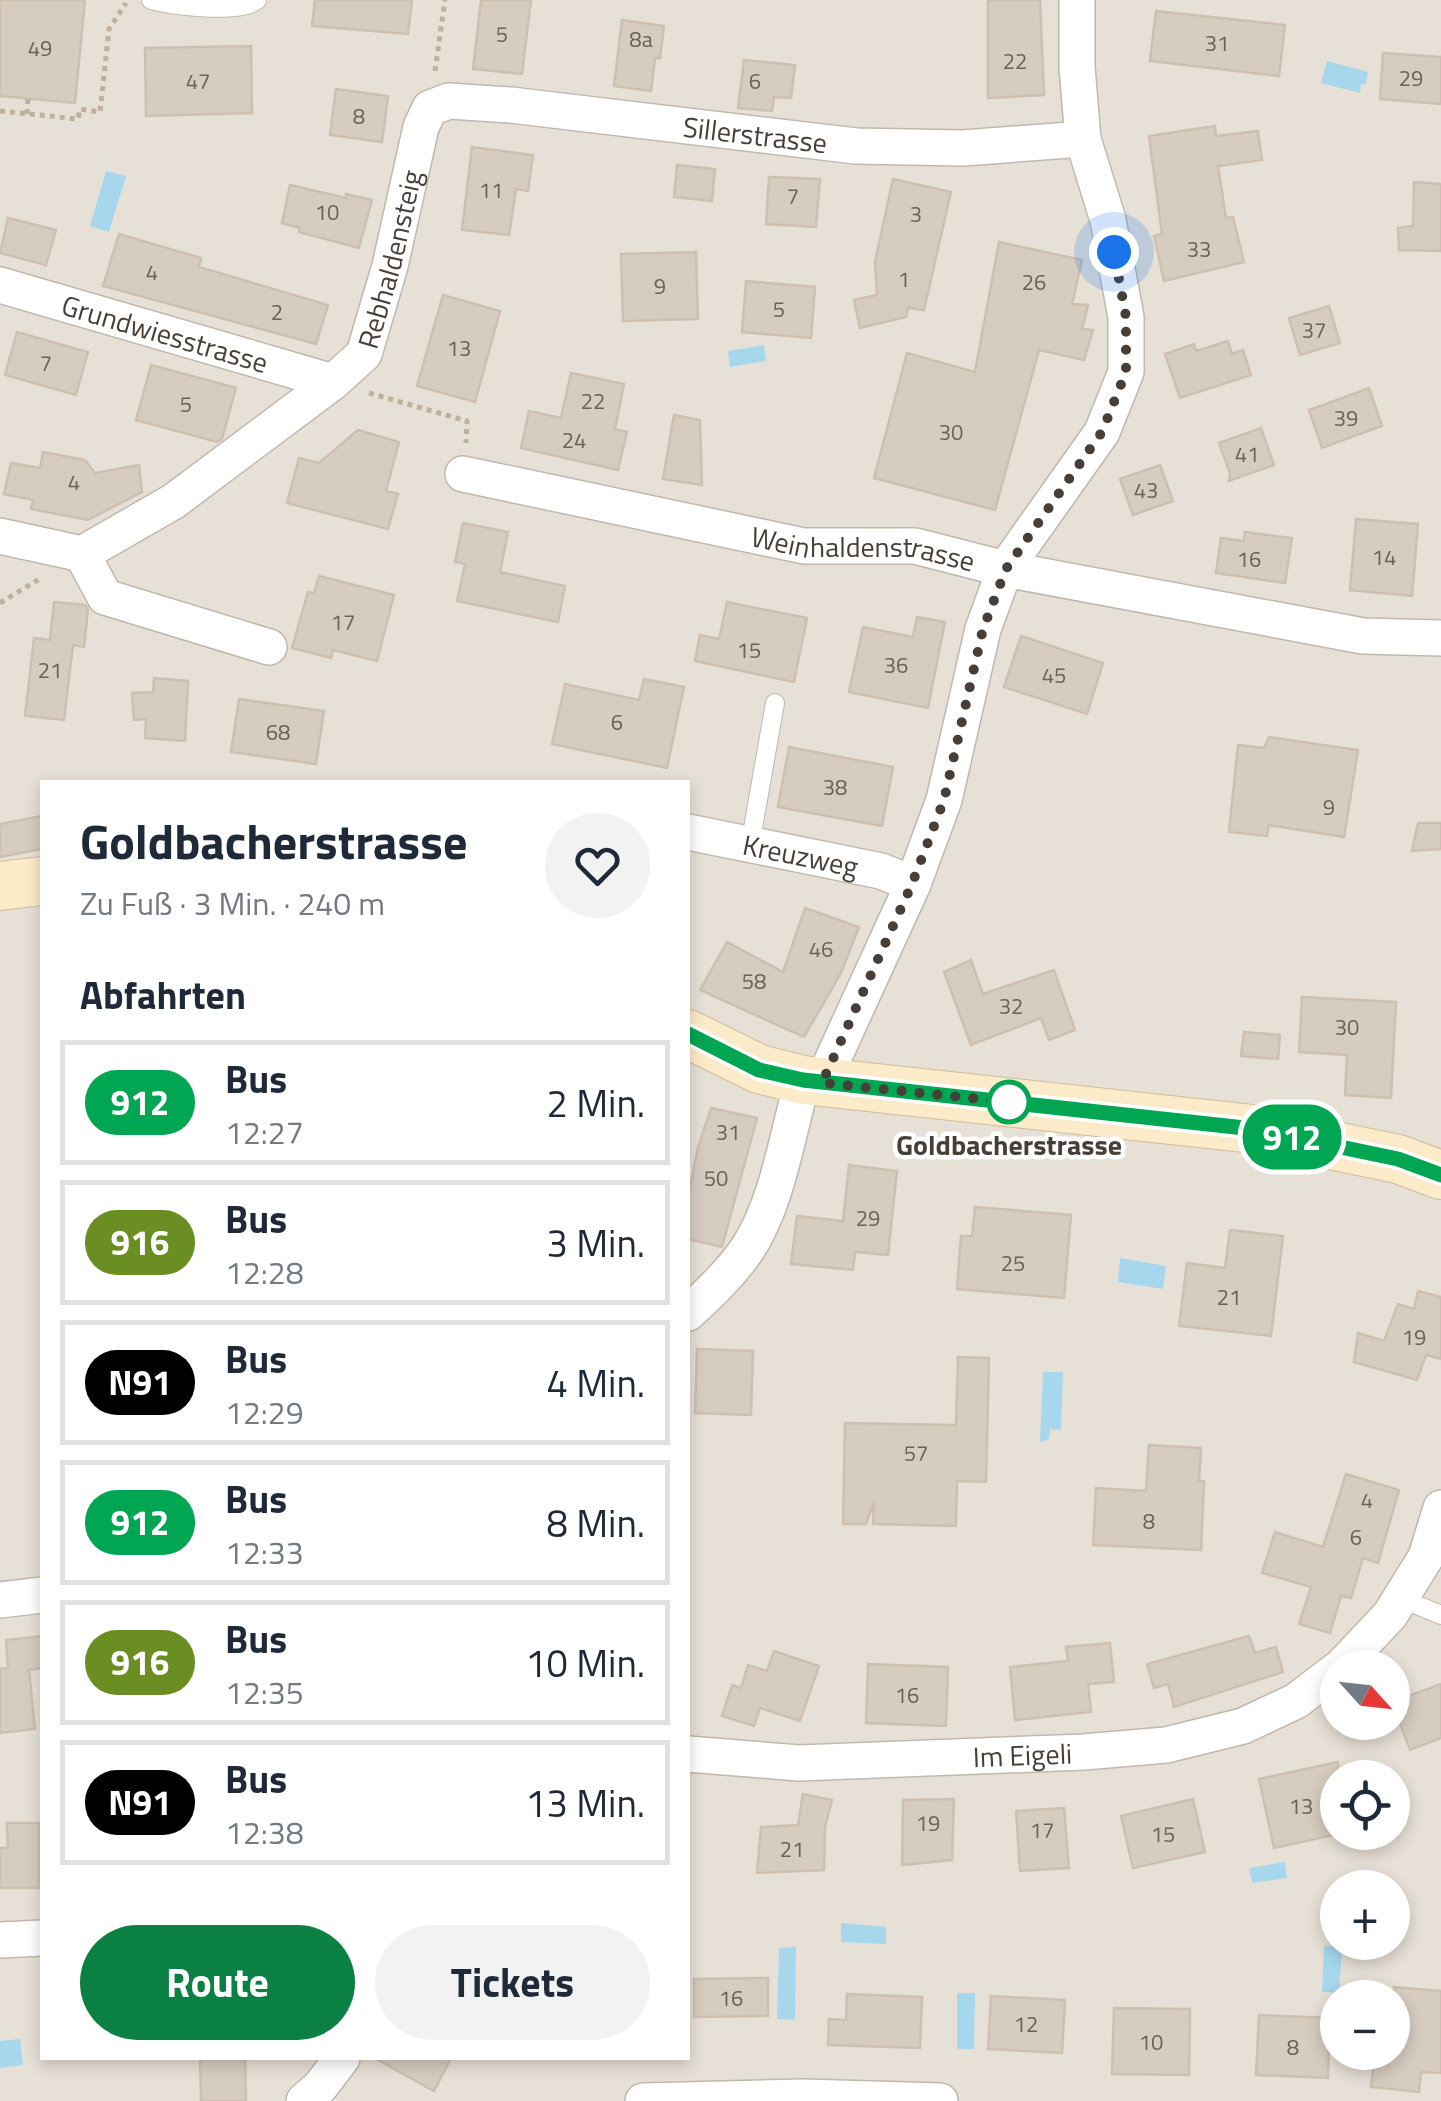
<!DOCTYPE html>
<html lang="de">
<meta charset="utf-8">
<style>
:root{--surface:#fff;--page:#f2f2f3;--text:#1f2937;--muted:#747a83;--line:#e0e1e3;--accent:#0b8043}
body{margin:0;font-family:"Titillium Web",sans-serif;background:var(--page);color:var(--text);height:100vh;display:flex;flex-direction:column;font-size:38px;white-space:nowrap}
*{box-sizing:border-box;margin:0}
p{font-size:32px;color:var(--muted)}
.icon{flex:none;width:55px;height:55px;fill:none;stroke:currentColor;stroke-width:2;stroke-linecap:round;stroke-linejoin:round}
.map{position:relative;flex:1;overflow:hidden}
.details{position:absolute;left:40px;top:780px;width:650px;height:1280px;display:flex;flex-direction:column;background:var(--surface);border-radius:0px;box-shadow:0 5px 15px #0003}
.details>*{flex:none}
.badge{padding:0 20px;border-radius:32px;font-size:35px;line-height:65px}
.needle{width:65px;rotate:117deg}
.buttons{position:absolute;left:1320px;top:1650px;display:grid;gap:20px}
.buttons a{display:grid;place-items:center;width:90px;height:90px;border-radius:50%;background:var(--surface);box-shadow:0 5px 15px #0003;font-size:50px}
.you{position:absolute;width:50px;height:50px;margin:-25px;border:8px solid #fff;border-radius:50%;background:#1a73e8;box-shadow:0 0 0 15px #1a73e833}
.map>.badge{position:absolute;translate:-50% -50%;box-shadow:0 0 0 5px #fff}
h2{padding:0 40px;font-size:38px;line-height:90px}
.round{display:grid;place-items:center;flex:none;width:105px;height:105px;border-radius:52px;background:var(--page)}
.overview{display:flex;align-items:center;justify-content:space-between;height:170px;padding:0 40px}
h1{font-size:48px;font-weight:700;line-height:75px}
.action{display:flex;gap:20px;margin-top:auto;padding:20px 40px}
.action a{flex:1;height:115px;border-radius:60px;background:var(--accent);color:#fff;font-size:40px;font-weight:700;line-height:115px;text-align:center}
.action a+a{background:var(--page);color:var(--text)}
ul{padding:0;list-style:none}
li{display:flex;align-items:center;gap:30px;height:125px;margin:0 20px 15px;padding:0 20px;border:5px solid var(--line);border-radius:0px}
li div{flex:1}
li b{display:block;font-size:38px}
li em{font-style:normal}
li .badge{min-width:110px;font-weight:700;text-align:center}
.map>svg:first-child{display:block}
.residential{fill:#e7e0d6;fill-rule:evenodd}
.water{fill:#a6d7ed}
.building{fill:#d7ccc0;stroke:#cec0b1;stroke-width:2.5}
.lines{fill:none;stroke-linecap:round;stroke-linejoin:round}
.lane-casing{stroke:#c1b8ad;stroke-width:20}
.street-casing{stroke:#c1b8ad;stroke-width:38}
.secondary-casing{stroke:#d1bd99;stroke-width:50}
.path{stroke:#bfb09c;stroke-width:5;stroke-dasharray:5 5;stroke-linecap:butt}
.lane{stroke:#fff;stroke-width:18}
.street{stroke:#fff;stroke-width:35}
.secondary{stroke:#fcebc8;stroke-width:48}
.line-casing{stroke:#fff;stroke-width:22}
.line{stroke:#00a651;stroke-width:15}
.walk{stroke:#463e37;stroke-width:10;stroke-dasharray:0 18}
.stop-dot{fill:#fff;stroke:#00a651;stroke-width:5}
.labels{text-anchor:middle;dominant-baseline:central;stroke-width:9;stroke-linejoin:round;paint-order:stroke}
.number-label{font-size:22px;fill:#6a6259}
.street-label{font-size:28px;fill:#463e37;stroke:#fff}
.stop-label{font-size:28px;font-weight:bold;fill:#463e37;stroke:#fff}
</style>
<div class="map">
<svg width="1441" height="2101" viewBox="0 0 1441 2101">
<rect width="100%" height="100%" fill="#f3eee7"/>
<path class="residential" d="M 0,0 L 1441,0 L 1441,2101 L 338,2101 L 320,2087 L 298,2101 L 0,2101 ZM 42,782 L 688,782 L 688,2058 L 42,2058 ZM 1338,1668 L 1392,1668 L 1392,1722 L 1338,1722 ZM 1338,1778 L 1392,1778 L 1392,1832 L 1338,1832 ZM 1338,1888 L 1392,1888 L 1392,1942 L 1338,1942 ZM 1338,1998 L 1392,1998 L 1392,2052 L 1338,2052 Z"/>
<g class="water">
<polygon points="1327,61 1368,72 1366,84 1361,85 1360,93 1321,83"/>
<polygon points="106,171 126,176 109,232 90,226"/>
<polygon points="764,345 766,361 730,367 728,351"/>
<polygon points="1120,1258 1166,1266 1163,1289 1118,1282"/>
<polygon points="1043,1372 1063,1372 1061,1430 1050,1429 1049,1439 1040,1442"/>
<polygon points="1285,1862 1287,1878 1252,1883 1249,1868"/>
<polygon points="841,1923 886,1927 886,1944 841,1942"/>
<polygon points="1324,1946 1342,1947 1339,1993 1322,1992"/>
<polygon points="796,1947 795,2020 777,2019 779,1948"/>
<polygon points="957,1993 975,1993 974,2049 957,2049"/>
<polygon points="20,2039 23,2065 0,2068 0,2041"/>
</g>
<g class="building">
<polygon points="0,0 85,0 75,103 0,96"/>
<polygon points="315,0 412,0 408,34 312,26"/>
<polygon points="481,0 531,0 522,74 473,69"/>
<polygon points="988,0 1040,0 1044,95 988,98"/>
<polygon points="1156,11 1285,25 1279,76 1150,61"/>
<polygon points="622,20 664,26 660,58 655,58 651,91 614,86"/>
<polygon points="251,46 252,113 146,116 145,48"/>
<polygon points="1383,53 1441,57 1441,104 1380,99"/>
<polygon points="744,60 795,65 791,98 774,97 772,111 738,108"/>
<polygon points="336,89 388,96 382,142 330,135"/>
<polygon points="1215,126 1216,136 1258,131 1262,160 1218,166 1226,218 1233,217 1244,262 1164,281 1154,236 1162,234 1149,136"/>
<polygon points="472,147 533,155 528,191 516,189 509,235 462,230"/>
<polygon points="677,165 715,169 712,201 674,197"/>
<polygon points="769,177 820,179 816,227 766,224"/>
<polygon points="893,179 951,192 924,310 908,308 906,317 860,328 854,300 877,295 875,262"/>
<polygon points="1414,182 1441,184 1441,251 1399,250 1398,228 1413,226"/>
<polygon points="290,185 346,198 346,194 372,200 359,248 299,232 300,228 282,223"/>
<polygon points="8,218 56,230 46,265 0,253"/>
<polygon points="119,234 201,258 199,267 328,305 316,344 103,286"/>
<polygon points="999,242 1082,260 1072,304 1088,305 1082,329 1093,330 1084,360 1039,350 995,510 874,478 907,353 975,372"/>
<polygon points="696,252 698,319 623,321 621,254"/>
<polygon points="746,281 815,287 811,338 742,332"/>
<polygon points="443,295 500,311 475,402 417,386"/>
<polygon points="1329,306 1340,343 1300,355 1289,318"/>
<polygon points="17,332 88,352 76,395 5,375"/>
<polygon points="1228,341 1232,354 1243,350 1251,375 1180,398 1165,354 1194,344 1196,351"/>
<polygon points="151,365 236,388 222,439 217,442 136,420"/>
<polygon points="571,373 624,384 615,429 627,432 618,470 521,448 529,411 561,418"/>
<polygon points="1369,388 1382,426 1322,448 1309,410"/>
<polygon points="674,415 700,420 702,485 663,479"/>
<polygon points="1261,428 1274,465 1229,481 1230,473 1219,443"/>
<polygon points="358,430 399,442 386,491 398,494 388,529 287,503 299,458 319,463"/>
<polygon points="43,452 85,460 95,473 139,465 142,492 88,520 31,509 33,500 4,494 11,463 40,468"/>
<polygon points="1160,465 1173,501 1133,515 1120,479"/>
<polygon points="1356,519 1418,524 1412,596 1350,590"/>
<polygon points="463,523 508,532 500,572 565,586 558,622 457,601 465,564 455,562"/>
<polygon points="1245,532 1292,538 1285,583 1216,573 1221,538 1244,541"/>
<polygon points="319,576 394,595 377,661 333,650 331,658 292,648 308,592 314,593"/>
<polygon points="54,602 85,605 88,609 84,647 73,645 64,720 25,716 34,638 50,640"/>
<polygon points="727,602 807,618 794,682 695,661 700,635 719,639"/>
<polygon points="917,617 945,622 928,708 849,692 863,627 913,637"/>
<polygon points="1021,636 1103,663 1087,714 1004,687"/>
<polygon points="154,678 188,681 185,741 145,738 146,719 134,720 132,693 153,692"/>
<polygon points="644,679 684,687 667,768 552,744 565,684 639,700"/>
<polygon points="239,699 324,711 316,764 231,752"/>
<polygon points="1269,737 1358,750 1344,837 1269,825 1267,836 1229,832 1238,745 1264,748"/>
<polygon points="789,747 893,767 882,826 778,807"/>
<polygon points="42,816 42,849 0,857 0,824"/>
<polygon points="1418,823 1441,823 1441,849 1412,851"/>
<polygon points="805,908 859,927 841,973 804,1037 700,990 727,942 783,972"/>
<polygon points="971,960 983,994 1054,970 1075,1030 1049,1040 1041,1018 971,1045 944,972"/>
<polygon points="1302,997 1396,1002 1391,1098 1345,1095 1347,1055 1299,1052"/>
<polygon points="1244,1032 1280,1035 1278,1059 1241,1056"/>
<polygon points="711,1108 757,1118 722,1247 688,1239 688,1197 698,1147"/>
<polygon points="849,1165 897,1171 888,1255 855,1252 853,1270 791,1264 797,1216 843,1221"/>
<polygon points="975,1207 1071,1215 1064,1298 957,1289 961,1236 972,1236"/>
<polygon points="1230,1230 1283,1236 1271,1336 1179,1326 1187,1263 1225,1268"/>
<polygon points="1418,1291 1441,1297 1441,1359 1426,1355 1417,1380 1354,1362 1358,1333 1384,1341 1398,1304 1414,1309"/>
<polygon points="697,1349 753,1351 751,1415 695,1413"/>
<polygon points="958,1357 989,1358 986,1482 957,1481 956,1526 873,1524 874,1501 866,1524 843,1524 845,1423 956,1425"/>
<polygon points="1149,1445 1201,1448 1199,1481 1204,1481 1201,1550 1093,1545 1096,1488 1146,1491"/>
<polygon points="1346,1474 1399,1490 1378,1563 1363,1558 1351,1598 1341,1596 1330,1633 1299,1624 1311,1587 1262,1573 1275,1532 1323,1547"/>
<polygon points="42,1636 42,1668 29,1670 35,1729 0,1733 0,1669 8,1668 6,1640"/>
<polygon points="1249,1636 1255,1653 1276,1647 1283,1672 1174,1707 1168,1684 1154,1688 1147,1664"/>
<polygon points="1110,1643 1114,1682 1088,1684 1091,1712 1015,1720 1010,1667 1068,1661 1066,1647"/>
<polygon points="774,1651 819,1666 800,1721 760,1708 754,1726 722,1716 732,1685 741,1688 748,1665 767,1671"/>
<polygon points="868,1664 948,1667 946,1726 866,1723"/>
<polygon points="1441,1684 1441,1738 1410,1750 1392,1702"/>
<polygon points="1338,1762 1338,1834 1274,1848 1259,1779"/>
<polygon points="803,1794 832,1800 825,1827 824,1870 757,1873 761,1827 798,1825"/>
<polygon points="954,1799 952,1860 902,1865 903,1800"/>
<polygon points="1193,1799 1205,1852 1133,1868 1121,1816"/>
<polygon points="1064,1808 1069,1868 1020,1871 1016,1811"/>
<polygon points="7,1823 39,1823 39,1888 0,1888 0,1848 8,1848"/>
<polygon points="768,1978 768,2016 694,2017 694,1979"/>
<polygon points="1394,1987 1441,1991 1441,2073 1421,2072 1419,2092 1371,2087 1374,2060 1387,2061 1388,2052 1392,2052"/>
<polygon points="847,1994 922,1997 920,2048 828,2045 829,2019 846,2020"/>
<polygon points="991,1996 1065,2000 1062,2053 988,2049"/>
<polygon points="1114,2008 1190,2009 1189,2075 1112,2074"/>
<polygon points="1259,2015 1330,2018 1328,2078 1256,2075"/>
<polygon points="200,2058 245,2058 246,2101 201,2101"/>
<polygon points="374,2058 451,2058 434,2091"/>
</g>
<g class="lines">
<defs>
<g id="lane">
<path d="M 151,0 C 171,6 242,14 257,0"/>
<polyline points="750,845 775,703"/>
<polyline points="1400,1598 1441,1615"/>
</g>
<g id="street">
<path id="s1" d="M 0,285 L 333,382"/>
<path id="s2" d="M 463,474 L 804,546 L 915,546 L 1005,569 L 1363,636 L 1441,638"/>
<polyline points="0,536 82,554 105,597 269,647"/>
<path id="s3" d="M 82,554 L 174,501 L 333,382 L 364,354 L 390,266 L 421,127 L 430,108 L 449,101 L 511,105 L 856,146 L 963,148 L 1083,139"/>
<path id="s4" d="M 688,832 L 881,871 L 913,884"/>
<polyline points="822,1083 913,884 944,800 983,629 1005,569 1102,432 1126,372 1126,317 1108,220 1083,139 1077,67 1077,0"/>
<path d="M 688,1313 C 709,1294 729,1275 746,1251 C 778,1204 787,1134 803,1080"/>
<polyline points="0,1600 42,1595"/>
<polyline points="1340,1668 1390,1615 1426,1557 1441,1508"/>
<path id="s5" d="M 688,1754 L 799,1763 L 1084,1752 L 1166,1745 L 1243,1726 L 1296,1701 L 1338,1669"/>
<polyline points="0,1940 42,1938"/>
<polyline points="304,2101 320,2087 342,2058"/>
<polyline points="643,2101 803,2097 940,2101"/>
</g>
<g id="secondary">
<polyline points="0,886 42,881"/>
<polyline points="688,1034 759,1069 803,1080 1253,1129 1398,1159 1441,1175"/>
</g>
</defs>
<use href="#lane" class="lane-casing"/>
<use href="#street" class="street-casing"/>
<use href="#secondary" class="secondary-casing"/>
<g class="path">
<polyline points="435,71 445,0"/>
<polyline points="0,111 78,119 80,109 100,112 109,29 126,3"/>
<polyline points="27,114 28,98"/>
<polyline points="369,393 467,421 466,443"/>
<polyline points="0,603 41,578"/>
</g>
<use href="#lane" class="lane"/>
<use href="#street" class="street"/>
<use href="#secondary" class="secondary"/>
</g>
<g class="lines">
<defs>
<polyline id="line" points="688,1034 759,1070 803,1080 1254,1129 1398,1159 1441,1175"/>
</defs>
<use href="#line" class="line-casing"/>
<use href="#line" class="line"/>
<polyline class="walk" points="1009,1102 822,1083 912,884 944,800 983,629 1006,569 1102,432 1126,372 1126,317 1114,252"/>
</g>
<circle class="stop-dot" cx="1009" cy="1102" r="20"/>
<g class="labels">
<g class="number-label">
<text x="502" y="34">5</text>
<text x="641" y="39">8a</text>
<text x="1217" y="43">31</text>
<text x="40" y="48">49</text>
<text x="1015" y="61">22</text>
<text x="1411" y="78">29</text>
<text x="198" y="81">47</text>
<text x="755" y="81">6</text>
<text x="359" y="116">8</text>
<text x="491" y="190">11</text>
<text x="793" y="196">7</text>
<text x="327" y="212">10</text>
<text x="916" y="214">3</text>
<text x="1199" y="249">33</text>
<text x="152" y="272">4</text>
<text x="904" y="279">1</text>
<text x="1034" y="282">26</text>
<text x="660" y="286">9</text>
<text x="779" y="309">5</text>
<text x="277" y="312">2</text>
<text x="1314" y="330">37</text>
<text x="459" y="348">13</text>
<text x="46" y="363">7</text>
<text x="593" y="401">22</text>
<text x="186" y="404">5</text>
<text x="1346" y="418">39</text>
<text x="951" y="432">30</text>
<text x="574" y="440">24</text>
<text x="1247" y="454">41</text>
<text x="74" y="482">4</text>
<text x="1146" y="490">43</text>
<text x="1384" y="557">14</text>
<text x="1249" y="559">16</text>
<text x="343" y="622">17</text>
<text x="749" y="650">15</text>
<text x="896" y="665">36</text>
<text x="50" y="670">21</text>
<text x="1054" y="675">45</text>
<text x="617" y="722">6</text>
<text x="278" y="732">68</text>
<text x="835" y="787">38</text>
<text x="1329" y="807">9</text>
<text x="821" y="949">46</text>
<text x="754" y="981">58</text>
<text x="1011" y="1006">32</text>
<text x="1347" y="1027">30</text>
<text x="728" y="1132">31</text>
<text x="716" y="1178">50</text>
<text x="868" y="1218">29</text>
<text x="1013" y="1263">25</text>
<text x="1229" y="1297">21</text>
<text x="1414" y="1337">19</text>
<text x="916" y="1453">57</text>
<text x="1367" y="1500">4</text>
<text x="1149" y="1521">8</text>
<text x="1356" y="1537">6</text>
<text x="907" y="1695">16</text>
<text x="1301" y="1806">13</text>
<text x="928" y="1823">19</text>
<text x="1042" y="1830">17</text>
<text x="1163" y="1834">15</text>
<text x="792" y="1849">21</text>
<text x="731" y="1998">16</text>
<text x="1026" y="2024">12</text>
<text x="1151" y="2042">10</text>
<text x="1293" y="2047">8</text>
</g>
<g class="street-label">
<text stroke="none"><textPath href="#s3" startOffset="930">Sillerstrasse</textPath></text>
<text stroke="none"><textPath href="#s3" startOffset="445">Rebhaldensteig</textPath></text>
<text stroke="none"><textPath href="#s1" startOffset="172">Grundwiesstrasse</textPath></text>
<text stroke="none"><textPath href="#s2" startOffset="408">Weinhaldenstrasse</textPath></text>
<text stroke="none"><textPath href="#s4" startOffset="115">Kreuzweg</textPath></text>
<text stroke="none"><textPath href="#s5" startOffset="335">Im Eigeli</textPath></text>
</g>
<g class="stop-label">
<text x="1009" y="1144">Goldbacherstrasse</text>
</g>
</g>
</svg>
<div class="buttons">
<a><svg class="needle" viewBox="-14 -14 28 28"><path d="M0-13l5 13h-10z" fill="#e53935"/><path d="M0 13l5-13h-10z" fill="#747a83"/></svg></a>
<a><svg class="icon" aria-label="locate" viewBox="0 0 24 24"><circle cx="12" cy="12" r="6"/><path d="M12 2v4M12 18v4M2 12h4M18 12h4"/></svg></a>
<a>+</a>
<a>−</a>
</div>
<div class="you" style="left:1114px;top:252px"></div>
<b class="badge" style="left:1292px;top:1137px;background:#00a651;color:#fff">912</b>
<section class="details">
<div class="overview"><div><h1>Goldbacherstrasse</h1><p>Zu Fuß · 3 Min. · 240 m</p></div><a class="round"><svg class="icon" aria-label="heart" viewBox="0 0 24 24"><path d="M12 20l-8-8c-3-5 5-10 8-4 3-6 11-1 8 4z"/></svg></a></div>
<h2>Abfahrten</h2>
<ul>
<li><span class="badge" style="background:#00a651;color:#fff">912</span><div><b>Bus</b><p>12:27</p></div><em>2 Min.</em></li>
<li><span class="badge" style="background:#6b8e23;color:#fff">916</span><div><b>Bus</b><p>12:28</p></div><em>3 Min.</em></li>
<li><span class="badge" style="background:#000;color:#fff">N91</span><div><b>Bus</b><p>12:29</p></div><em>4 Min.</em></li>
<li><span class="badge" style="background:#00a651;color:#fff">912</span><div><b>Bus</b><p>12:33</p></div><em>8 Min.</em></li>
<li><span class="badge" style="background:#6b8e23;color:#fff">916</span><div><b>Bus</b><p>12:35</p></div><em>10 Min.</em></li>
<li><span class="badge" style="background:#000;color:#fff">N91</span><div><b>Bus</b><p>12:38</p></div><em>13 Min.</em></li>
</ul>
<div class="action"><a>Route</a><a>Tickets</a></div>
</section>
</div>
